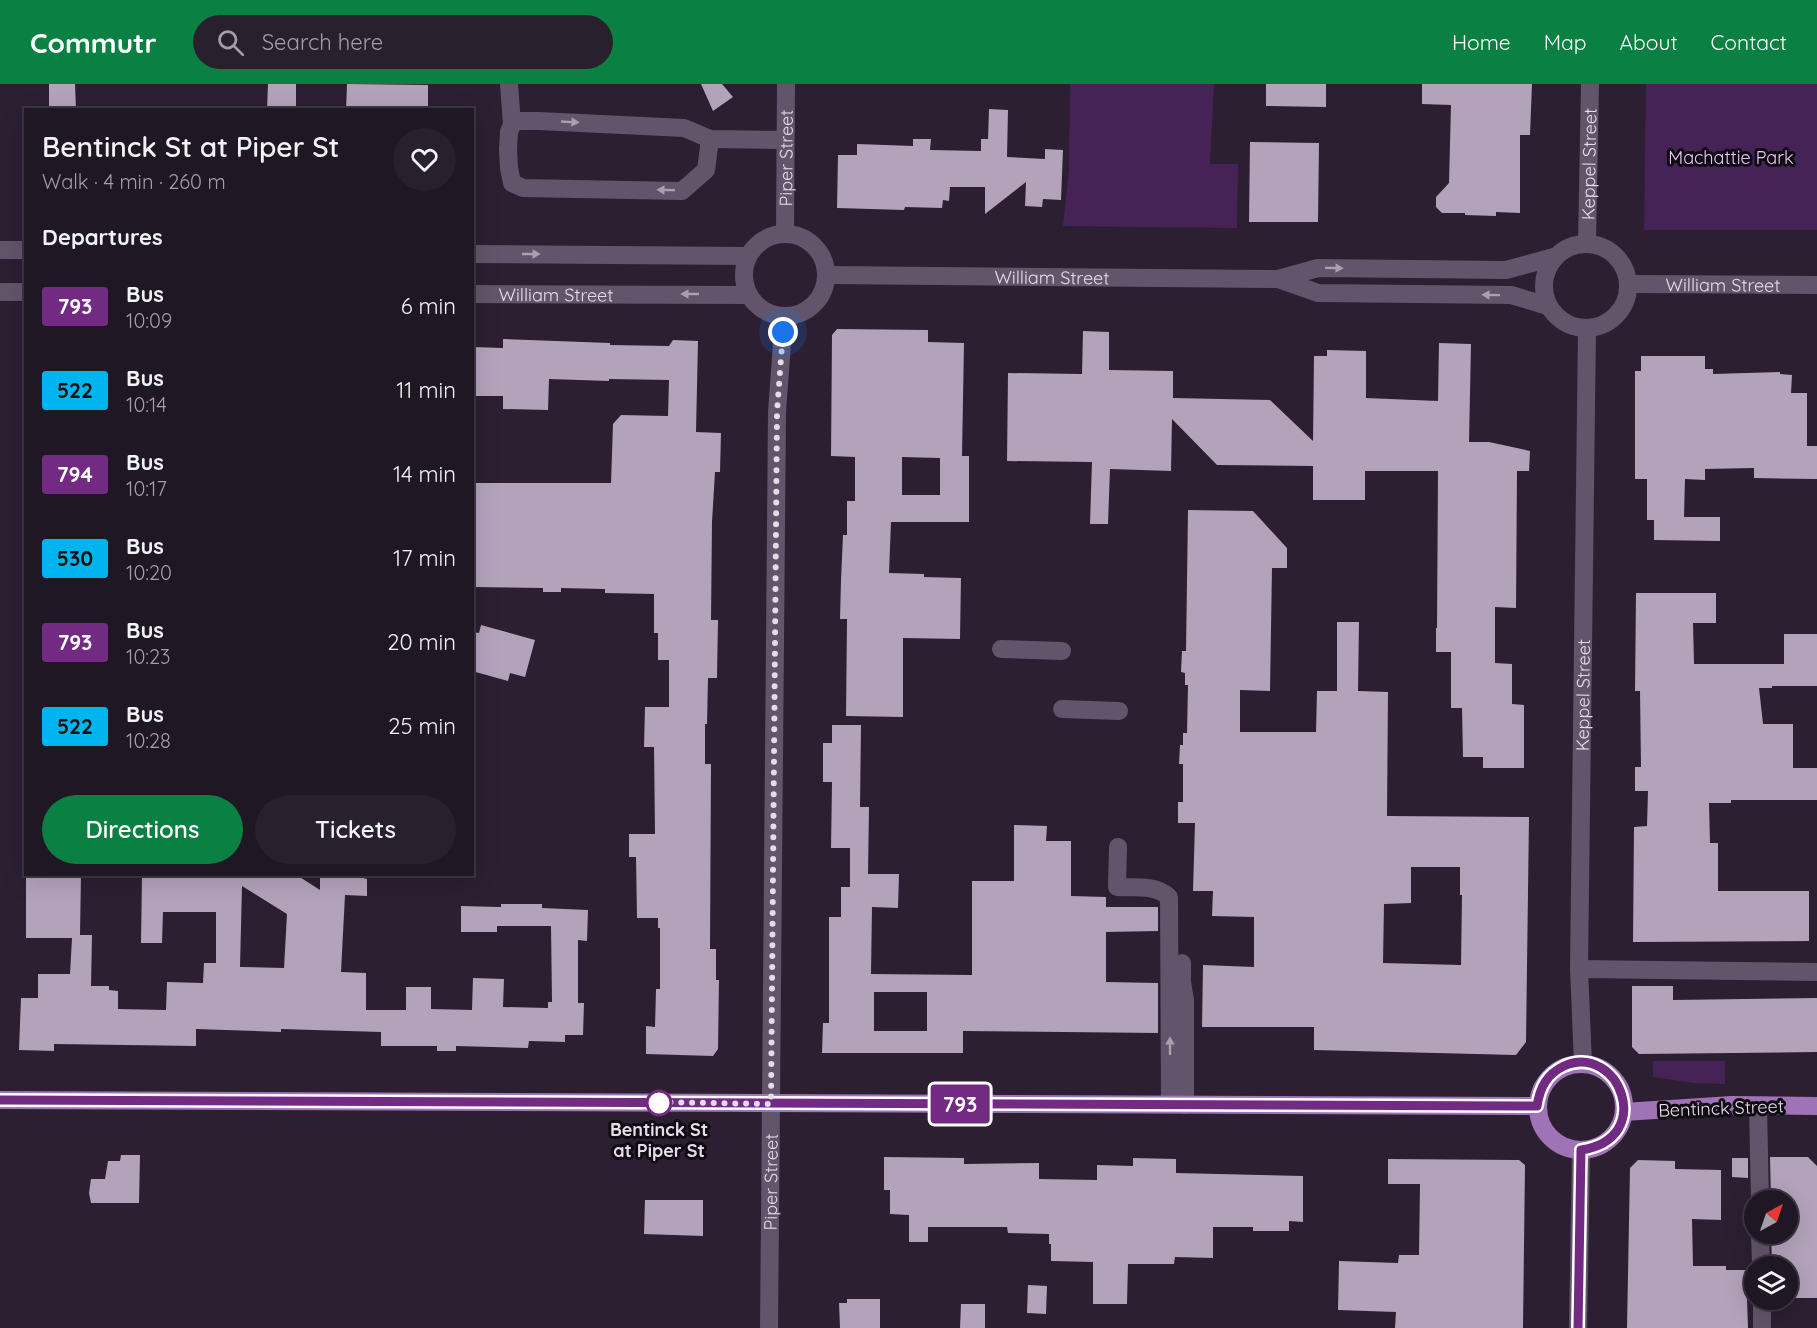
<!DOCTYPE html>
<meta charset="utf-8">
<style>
:root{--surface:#201725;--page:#28202d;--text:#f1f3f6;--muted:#a29fa7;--line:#3d3642;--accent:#0b8043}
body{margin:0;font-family:Quicksand,sans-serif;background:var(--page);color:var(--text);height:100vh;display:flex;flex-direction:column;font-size:22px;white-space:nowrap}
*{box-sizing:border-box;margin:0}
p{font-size:20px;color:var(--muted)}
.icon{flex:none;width:33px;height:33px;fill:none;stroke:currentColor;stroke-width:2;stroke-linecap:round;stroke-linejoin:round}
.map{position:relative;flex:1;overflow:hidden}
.sheet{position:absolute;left:24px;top:24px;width:450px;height:768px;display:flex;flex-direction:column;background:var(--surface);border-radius:0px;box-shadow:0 6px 24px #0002,0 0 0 2px var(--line)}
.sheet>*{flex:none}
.badge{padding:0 12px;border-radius:4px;font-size:21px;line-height:39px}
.needle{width:39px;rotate:40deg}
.tools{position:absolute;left:1744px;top:1106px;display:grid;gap:12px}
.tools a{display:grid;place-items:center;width:54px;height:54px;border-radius:50%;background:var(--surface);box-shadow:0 6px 24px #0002,0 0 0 2px var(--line);font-size:30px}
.you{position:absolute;width:30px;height:30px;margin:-15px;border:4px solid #fff;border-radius:50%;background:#1a73e8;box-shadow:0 0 0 9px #1a73e833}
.map>.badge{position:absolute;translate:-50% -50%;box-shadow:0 0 0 3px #fff}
h2{padding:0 18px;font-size:22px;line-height:54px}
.round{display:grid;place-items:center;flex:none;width:63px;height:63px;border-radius:32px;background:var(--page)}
.head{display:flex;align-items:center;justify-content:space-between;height:102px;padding:0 18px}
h1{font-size:28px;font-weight:600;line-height:45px}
.button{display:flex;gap:12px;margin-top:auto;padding:12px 18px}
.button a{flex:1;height:69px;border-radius:36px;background:var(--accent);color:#fff;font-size:24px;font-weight:600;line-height:69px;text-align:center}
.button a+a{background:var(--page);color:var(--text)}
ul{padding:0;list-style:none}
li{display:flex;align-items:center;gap:18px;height:84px;padding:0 18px}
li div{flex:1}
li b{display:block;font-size:22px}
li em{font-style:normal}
li .badge{min-width:66px;font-weight:700;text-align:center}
header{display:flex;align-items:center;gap:36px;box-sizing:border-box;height:84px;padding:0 30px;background:var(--accent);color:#fff}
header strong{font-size:28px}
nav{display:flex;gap:33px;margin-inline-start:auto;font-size:21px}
.search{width:420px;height:54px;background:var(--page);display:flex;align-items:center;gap:15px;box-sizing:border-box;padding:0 21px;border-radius:33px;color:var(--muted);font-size:22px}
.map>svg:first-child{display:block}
.green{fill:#462357}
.building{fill:#b2a2ba;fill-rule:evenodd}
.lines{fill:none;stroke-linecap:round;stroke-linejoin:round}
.minor{stroke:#62546a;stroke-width:18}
.major{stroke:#a073b7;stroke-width:18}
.oneway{fill:#aa9fb0}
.line-casing{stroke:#fff;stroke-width:14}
.line{stroke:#732a82;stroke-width:9}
.walk{stroke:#e4dce9;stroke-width:6;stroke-dasharray:0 10.8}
.stop-dot{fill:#fff;stroke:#732a82;stroke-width:3}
.labels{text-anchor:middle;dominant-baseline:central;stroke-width:6;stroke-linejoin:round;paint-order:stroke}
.park-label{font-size:18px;fill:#e8c5fa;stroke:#100b13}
.street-label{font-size:18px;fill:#e4dce9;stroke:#100b13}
.stop-label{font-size:18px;font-weight:bold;fill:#e4dce9;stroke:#100b13}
</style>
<header>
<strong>Commutr</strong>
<div class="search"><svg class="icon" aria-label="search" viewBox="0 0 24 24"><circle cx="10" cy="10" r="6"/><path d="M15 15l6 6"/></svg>Search here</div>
<nav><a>Home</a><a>Map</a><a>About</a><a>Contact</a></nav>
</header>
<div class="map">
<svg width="1817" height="1244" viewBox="0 0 1817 1244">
<rect width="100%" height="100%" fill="#2b1f31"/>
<g class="green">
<polygon points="1070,0 1214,0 1210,80 1238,80 1237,144 1063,142 1069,86"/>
<polygon points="1646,0 1817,0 1817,146 1644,146"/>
<polygon points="1653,977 1725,977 1725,1000 1694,999 1653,993"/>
</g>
<g class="building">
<polygon points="49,0 75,0 76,26 49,26"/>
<polygon points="268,0 296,0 296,26 267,26"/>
<polygon points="347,0 428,1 428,26 346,26"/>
<polygon points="701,0 722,0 733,13 713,27"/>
<polygon points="1266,0 1326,0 1326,23 1266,22"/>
<polygon points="1422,0 1532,0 1530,51 1520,51 1520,129 1496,128 1496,132 1465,131 1465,129 1442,129 1436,123 1436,113 1449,99 1451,21 1422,20"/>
<polygon points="989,25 1008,26 1007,73 1045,75 1045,65 1063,66 1061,116 1043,115 1042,123 1025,122 1026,98 985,130 985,103 950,103 949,117 943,116 942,124 905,123 904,126 837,124 838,71 857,71 857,60 913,62 913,55 931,55 930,66 981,67 981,55 988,55"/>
<polygon points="1250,58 1319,59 1318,138 1249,138"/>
<path d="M 837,245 L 928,246 L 928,258 L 964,259 L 962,372 L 969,372 L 969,438 L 891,438 L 889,489 L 924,490 L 924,493 L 961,494 L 960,555 L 903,554 L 903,633 L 846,632 L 847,535 L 840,535 L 841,496 L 843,451 L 847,451 L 847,417 L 855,417 L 855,373 L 831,372 L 832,251 ZM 902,373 L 940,374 L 940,411 L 902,411 Z"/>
<polygon points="1083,247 1109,248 1109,286 1173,287 1173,314 1270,316 1313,357 1314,272 1327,272 1327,266 1366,267 1366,314 1438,317 1439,259 1471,260 1469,358 1489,358 1530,367 1529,387 1517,387 1516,524 1495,523 1495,579 1512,580 1512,620 1524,621 1524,684 1483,684 1483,673 1463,673 1462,624 1451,624 1451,568 1436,568 1436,544 1437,544 1438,387 1365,387 1365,416 1313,416 1313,382 1217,381 1172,335 1171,387 1110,385 1108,440 1090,440 1092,378 1007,377 1008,289 1082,290"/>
<polygon points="503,255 610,259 610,261 669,262 673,256 698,257 696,348 721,349 720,388 715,388 712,438 711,536 718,536 717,594 708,594 707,640 705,640 705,680 711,680 710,865 716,865 716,896 719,896 718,965 713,972 646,970 646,942 655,943 656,905 660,905 660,844 658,844 658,834 637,834 636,773 629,773 629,750 655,750 654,663 644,663 645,623 669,623 669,576 658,576 658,549 654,549 654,510 605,509 605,505 561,504 561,508 543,508 543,504 472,503 472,399 611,399 613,340 621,331 668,332 669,296 609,295 609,297 549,295 548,326 503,325 503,312 472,312 472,263 503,264"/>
<polygon points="1641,272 1705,272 1705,285 1713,285 1713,290 1780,288 1780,290 1792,291 1791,309 1807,309 1807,362 1817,362 1817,395 1754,394 1754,384 1705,385 1705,396 1685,395 1684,433 1720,433 1720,457 1654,456 1654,436 1647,436 1647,395 1635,395 1635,287 1641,287"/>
<path d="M 1188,426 L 1253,427 L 1287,464 L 1287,484 L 1272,484 L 1270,607 L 1240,606 L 1240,648 L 1316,648 L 1317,607 L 1337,607 L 1337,538 L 1359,538 L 1358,607 L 1388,608 L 1387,732 L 1529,733 L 1526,958 L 1516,971 L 1314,966 L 1314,943 L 1202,943 L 1203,881 L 1254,883 L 1254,833 L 1212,832 L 1213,807 L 1193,807 L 1195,739 L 1178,739 L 1178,718 L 1183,718 L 1183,680 L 1179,680 L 1180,661 L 1183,661 L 1183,649 L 1187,649 L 1188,601 L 1185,601 L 1185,589 L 1181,588 L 1182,567 L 1186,567 ZM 1411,783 L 1460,783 L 1460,811 L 1462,811 L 1461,881 L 1383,879 L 1384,820 L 1411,819 Z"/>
<polygon points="1636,509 1716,509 1716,539 1693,539 1694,580 1784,580 1784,550 1817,550 1817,602 1772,602 1772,604 1759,604 1763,640 1793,640 1793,684 1817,684 1817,716 1731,716 1731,719 1709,719 1710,759 1718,759 1718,807 1809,807 1809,857 1633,858 1634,743 1647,742 1648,707 1635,707 1635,683 1641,683 1640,607 1635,607"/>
<polygon points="481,541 535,556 525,593 510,589 508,597 472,587 472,548 479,549"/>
<path d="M 832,641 L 861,641 L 860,723 L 869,723 L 868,790 L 899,790 L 898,824 L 872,823 L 871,890 L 972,891 L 972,797 L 1014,797 L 1014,741 L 1047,742 L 1046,757 L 1071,757 L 1071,812 L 1106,813 L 1106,823 L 1158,823 L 1158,847 L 1106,848 L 1106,898 L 1158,899 L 1158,949 L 963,947 L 963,969 L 822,969 L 823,939 L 829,939 L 829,833 L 841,833 L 841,803 L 850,803 L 850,764 L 831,764 L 832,698 L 823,698 L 823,659 L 832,659 ZM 874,908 L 927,908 L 927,947 L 874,947 Z"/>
<path d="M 26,790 L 81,790 L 80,851 L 92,851 L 91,902 L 109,902 L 109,906 L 118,907 L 118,925 L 166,926 L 167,898 L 203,899 L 204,879 L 216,879 L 216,828 L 163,828 L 162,859 L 141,859 L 142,790 L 295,790 L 320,806 L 320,790 L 363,790 L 363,794 L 367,795 L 367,812 L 345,811 L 341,888 L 366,889 L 366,926 L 406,926 L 406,903 L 431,903 L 431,925 L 472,926 L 473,894 L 504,895 L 503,923 L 548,924 L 548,918 L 552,918 L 551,842 L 497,842 L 497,848 L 461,848 L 461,822 L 501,823 L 501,820 L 542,820 L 542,824 L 588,826 L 587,857 L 578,856 L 578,919 L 584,919 L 583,951 L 565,951 L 565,958 L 529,957 L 528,964 L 456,962 L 456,967 L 437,967 L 437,962 L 381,962 L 381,948 L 281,945 L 281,948 L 196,945 L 196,962 L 54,960 L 54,967 L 19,966 L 21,914 L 38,914 L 38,890 L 70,890 L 72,854 L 26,854 ZM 242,802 L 287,830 L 284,884 L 240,883 Z"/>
<polygon points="1632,902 1673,902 1673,916 1817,914 1817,968 1639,970 1632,963"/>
<polygon points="121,1071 140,1071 139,1119 91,1119 89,1109 91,1095 105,1095 108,1077 120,1077"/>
<polygon points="884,1073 964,1074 964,1080 1039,1079 1039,1095 1097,1096 1097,1081 1133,1082 1133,1074 1176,1075 1176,1089 1303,1092 1303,1138 1289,1137 1289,1147 1253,1147 1253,1143 1213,1143 1213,1174 1175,1173 1174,1180 1128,1180 1127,1220 1093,1220 1093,1178 1051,1177 1051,1160 1049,1160 1049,1150 1008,1149 1007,1143 928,1143 928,1158 909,1158 909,1131 890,1130 890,1106 884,1106"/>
<polygon points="1770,1073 1808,1073 1817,1082 1817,1214 1788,1214 1788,1182 1772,1182 1771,1149 1788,1149 1788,1116 1771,1116"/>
<polygon points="1732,1074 1748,1074 1748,1094 1732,1093"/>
<polygon points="1388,1075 1519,1076 1525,1081 1523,1244 1395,1244 1396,1228 1338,1226 1339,1177 1398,1179 1399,1171 1419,1171 1420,1100 1388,1100"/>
<polygon points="1638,1076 1675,1077 1675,1085 1721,1086 1721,1136 1692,1135 1693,1182 1726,1182 1726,1186 1746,1186 1748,1244 1627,1244 1630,1084"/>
<polygon points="645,1116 703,1116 703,1152 644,1150"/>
<polygon points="1028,1201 1047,1202 1046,1230 1027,1229"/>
<polygon points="847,1215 880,1215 880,1244 840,1244 839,1219 847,1219"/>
<polygon points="961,1220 985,1220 985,1244 960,1244"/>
</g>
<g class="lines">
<g class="minor">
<polyline points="509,0 512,40 509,48 508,65 509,84 512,99 523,104 682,107 706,86 710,55"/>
<polyline points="512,40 519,37 539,37 684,44 710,55 785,56"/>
<path id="s1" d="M 785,149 L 786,0"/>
<circle cx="785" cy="191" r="41"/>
<circle cx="1586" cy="202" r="42"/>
<path id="s2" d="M 1587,160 L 1590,0"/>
<polyline points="0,166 26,166"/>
<polyline points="472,170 748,172"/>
<path id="s3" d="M 827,191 L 1278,195 L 1318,184 L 1506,186 L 1554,173"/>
<polyline points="1278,195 1318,209 1511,211 1548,222"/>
<path id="s4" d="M 1629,200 L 1817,201"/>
<polyline points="0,208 26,208"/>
<path id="s5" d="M 472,210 L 749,211"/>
<polyline points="1001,565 1062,567"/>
<polyline points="1062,625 1119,627"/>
<path d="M 1118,763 L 1117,803 C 1135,804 1155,800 1169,813 L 1170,1020"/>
<polyline points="1182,879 1182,898 1185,916 1185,1021"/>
<polyline points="1579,885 1817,888"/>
<path id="s6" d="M 1583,979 L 1579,885 L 1587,244"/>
<polyline points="1758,1022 1760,1116"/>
<polyline points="1760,1149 1761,1182"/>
<polyline points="1762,1215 1762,1244"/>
<path id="s7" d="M 769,1244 L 777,328 L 784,232"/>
<polyline points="1578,1244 1581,1066"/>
</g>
<g class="major">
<circle cx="1581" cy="1023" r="43"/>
<polyline points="0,1016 1537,1022"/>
<polyline points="1624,1028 1732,1021 1817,1022"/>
</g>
</g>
<defs><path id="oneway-solid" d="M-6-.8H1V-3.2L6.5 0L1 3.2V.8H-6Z" transform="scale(1.5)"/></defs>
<g class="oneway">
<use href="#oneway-solid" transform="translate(570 38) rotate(3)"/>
<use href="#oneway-solid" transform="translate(666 106) rotate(-179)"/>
<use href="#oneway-solid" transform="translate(531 170)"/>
<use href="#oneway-solid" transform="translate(1334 184) rotate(1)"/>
<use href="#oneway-solid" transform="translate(690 210) rotate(-180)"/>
<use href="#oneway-solid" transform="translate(1491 211) rotate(-179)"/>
<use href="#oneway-solid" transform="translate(1170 962) rotate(-90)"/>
</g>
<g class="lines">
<defs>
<path id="line" d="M 0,1016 L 1537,1022 C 1540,1003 1547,990 1564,982 C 1619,958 1657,1055 1581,1066 L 1578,1244"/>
</defs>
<use href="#line" class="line-casing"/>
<use href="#line" class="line"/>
<polyline class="walk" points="659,1019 654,1018 771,1020 777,328 783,248"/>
</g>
<circle class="stop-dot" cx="659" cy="1019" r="12"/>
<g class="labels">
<g class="park-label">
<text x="1731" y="73">Machattie Park</text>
</g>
<g class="street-label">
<text stroke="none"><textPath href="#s1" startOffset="75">Piper Street</textPath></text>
<text stroke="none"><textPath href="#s2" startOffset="80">Keppel Street</textPath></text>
<text stroke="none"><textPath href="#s3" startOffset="225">William Street</textPath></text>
<text stroke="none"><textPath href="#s4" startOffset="94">William Street</textPath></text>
<text stroke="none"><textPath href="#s5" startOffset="84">William Street</textPath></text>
<text stroke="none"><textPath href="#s6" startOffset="368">Keppel Street</textPath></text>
<text transform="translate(1721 1024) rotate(-2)">Bentinck Street</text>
<text stroke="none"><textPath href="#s7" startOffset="146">Piper Street</textPath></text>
</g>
<g class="stop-label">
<text x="659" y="1045">Bentinck St<tspan x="659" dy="21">at Piper St</tspan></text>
</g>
</g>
</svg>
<div class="tools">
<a><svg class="needle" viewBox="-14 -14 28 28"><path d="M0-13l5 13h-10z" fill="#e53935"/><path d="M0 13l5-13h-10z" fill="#a29fa7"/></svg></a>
<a><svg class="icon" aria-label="layers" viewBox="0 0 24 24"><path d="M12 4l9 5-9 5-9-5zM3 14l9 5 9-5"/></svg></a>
</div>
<div class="you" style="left:783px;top:248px"></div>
<b class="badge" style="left:960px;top:1020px;background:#732a82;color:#fff">793</b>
<section class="sheet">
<div class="head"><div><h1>Bentinck St at Piper St</h1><p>Walk · 4 min · 260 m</p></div><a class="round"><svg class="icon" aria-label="heart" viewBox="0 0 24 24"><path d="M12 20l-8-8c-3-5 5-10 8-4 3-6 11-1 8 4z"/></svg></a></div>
<h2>Departures</h2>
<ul>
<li><span class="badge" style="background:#732a82;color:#fff">793</span><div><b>Bus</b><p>10:09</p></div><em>6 min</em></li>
<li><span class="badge" style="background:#00b5ef;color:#111">522</span><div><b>Bus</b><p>10:14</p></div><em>11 min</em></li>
<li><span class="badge" style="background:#732a82;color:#fff">794</span><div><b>Bus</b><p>10:17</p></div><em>14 min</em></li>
<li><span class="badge" style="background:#00b5ef;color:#111">530</span><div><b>Bus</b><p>10:20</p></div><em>17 min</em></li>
<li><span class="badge" style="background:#732a82;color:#fff">793</span><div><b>Bus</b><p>10:23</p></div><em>20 min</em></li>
<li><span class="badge" style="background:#00b5ef;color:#111">522</span><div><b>Bus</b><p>10:28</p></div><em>25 min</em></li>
</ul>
<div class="button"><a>Directions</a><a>Tickets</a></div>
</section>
</div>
